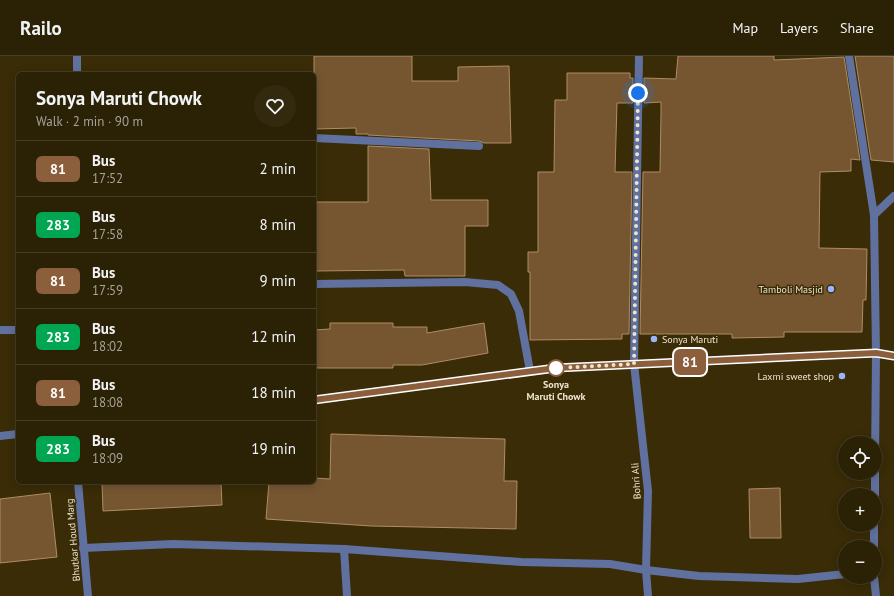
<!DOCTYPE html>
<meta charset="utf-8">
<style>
:root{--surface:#2b2105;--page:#33290f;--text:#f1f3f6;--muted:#a6a39a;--line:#473e27}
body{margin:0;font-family:"PT Sans",sans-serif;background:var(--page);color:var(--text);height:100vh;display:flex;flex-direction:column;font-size:15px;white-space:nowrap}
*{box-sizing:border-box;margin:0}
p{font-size:13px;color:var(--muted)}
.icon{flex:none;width:22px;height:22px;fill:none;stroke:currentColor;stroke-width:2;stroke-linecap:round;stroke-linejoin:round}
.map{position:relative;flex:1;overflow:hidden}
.sheet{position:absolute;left:16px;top:16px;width:300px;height:412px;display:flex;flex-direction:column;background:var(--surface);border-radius:6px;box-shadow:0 2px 10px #0003,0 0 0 1px var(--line)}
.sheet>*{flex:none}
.badge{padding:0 8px;border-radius:6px;font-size:14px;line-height:26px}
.tools{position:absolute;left:838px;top:380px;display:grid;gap:8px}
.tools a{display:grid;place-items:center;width:44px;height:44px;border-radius:50%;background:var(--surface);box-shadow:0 2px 10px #0003,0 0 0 1px var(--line);font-size:20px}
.you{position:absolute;width:20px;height:20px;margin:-10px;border:3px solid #fff;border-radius:50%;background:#1a73e8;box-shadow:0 0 0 6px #1a73e833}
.map>.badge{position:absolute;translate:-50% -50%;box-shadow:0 0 0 2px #fff}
.round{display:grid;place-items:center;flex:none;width:42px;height:42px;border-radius:21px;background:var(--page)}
.head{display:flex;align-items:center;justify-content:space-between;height:68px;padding:0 20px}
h1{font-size:19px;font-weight:600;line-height:30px}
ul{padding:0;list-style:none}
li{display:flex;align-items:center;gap:12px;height:56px;padding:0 20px;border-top:1px solid var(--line)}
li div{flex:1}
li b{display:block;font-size:15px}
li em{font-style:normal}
li .badge{min-width:44px;font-weight:700;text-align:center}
header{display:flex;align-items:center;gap:24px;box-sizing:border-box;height:56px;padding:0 20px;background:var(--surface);border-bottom:1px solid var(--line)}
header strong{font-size:19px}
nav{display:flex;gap:22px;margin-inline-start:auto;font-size:14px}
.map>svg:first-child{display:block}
.building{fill:#765631;stroke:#af8c65}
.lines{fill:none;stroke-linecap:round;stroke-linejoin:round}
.service{stroke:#60719f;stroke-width:8}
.minor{stroke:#60719f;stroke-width:8}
.tertiary{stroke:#60719f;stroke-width:8}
.line-casing{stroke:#fff;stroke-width:9}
.line{stroke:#8b5e3c;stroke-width:6}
.walk{stroke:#ede4cb;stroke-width:4;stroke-dasharray:0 7.2}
.poi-dot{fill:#9ab5fd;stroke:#392c07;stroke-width:1.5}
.stop-dot{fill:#fff;stroke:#8b5e3c;stroke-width:2}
.labels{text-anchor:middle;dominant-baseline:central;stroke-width:3;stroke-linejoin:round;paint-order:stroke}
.poi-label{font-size:10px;fill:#ede4cb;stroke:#392c07;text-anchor:end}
.stop-label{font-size:10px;font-weight:bold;fill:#ede4cb;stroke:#392c07}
.street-label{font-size:10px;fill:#ede4cb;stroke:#392c07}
</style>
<header>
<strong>Railo</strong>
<nav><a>Map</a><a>Layers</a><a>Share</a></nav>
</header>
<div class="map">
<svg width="894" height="540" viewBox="0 0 894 540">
<rect width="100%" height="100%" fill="#392c07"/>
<g class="building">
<polygon points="314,0 412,0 412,25 458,25 458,11 509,10 511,87 484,87 479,85 368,79 368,78 356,78 356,72 314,73"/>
<polygon points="678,0 774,0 774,4 844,1 860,104 851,103 851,115 820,116 819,192 867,193 866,244 863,244 862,276 784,276 784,281 732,282 732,278 640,278 643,116 660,116 661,58 661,46 644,47 644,22 676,23"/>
<polygon points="855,0 894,0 894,106 871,104"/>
<polygon points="567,17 630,17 630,22 633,22 633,47 617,47 615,116 632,116 629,278 622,278 622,283 530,284 530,216 528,216 528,196 538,196 538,116 554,116 555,44 567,44"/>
<polygon points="368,90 429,93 431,144 488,144 488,170 465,170 465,220 405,220 404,214 316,215 314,146 368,146"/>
<polygon points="330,267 393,267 393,271 427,271 427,277 484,267 488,297 422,309 393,309 393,312 314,312 314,274 330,273"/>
<polygon points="331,378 505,383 504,425 517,425 516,473 371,470 266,463 269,426 314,426 314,422 330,423"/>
<polygon points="102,426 221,426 222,449 103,455"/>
<polygon points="780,432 781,482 750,482 749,433"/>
<polygon points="50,437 57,501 0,507 0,443"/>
</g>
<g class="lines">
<g class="service">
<polyline points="314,82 479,90"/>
<polyline points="314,228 465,226 498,229 511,238 519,255 530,315"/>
</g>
<g class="minor">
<polyline points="849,0 874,159 876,297 875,409"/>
<polyline points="874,159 894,140"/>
<polyline points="0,274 18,274"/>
<polyline points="634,308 639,0"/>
<polyline points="875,439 875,417"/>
<polyline points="874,491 874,469"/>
<polyline points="83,492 173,488 344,493 521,506 610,508 646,514 699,520 798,523 845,518"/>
<polyline points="344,493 347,540"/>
<polyline points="874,521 876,540"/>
</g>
<g class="tertiary">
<polyline points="77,18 77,0"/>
<polyline points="634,308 648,435 646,514 648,540"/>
<polyline points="314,344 556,312 876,297 894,300"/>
<polyline points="0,380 18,378"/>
<polyline points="78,426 88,540"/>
</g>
</g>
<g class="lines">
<defs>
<polyline id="line" points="314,344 556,312 876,297 894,300"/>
</defs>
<use href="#line" class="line-casing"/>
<use href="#line" class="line"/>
<polyline class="walk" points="556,312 634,308 638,37"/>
</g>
<g class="poi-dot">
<circle cx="831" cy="233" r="4"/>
<circle cx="654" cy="283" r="4"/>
<circle cx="842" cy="320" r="4"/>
</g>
<circle class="stop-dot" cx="556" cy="312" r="8"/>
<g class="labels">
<g class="poi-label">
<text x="823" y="233">Tamboli Masjid</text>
<text x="662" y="283" text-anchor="start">Sonya Maruti</text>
<text x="834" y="320">Laxmi sweet shop</text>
</g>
<g class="stop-label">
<text x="556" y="328">Sonya<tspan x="556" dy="12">Maruti Chowk</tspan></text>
</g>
<g class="street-label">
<text transform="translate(636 425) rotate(-94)">Bohri Ali</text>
<text transform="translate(73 484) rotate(-95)">Bhutkar Houd Marg</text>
</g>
</g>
</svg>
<div class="tools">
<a><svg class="icon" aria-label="locate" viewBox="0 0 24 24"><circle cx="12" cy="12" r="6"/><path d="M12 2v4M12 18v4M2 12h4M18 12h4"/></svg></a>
<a>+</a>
<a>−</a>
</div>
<div class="you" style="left:638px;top:37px"></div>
<b class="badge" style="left:690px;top:306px;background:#8b5e3c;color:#fff">81</b>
<section class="sheet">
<div class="head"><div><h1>Sonya Maruti Chowk</h1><p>Walk · 2 min · 90 m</p></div><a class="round"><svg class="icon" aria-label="heart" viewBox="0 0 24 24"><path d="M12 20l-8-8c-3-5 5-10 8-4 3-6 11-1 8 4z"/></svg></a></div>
<ul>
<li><span class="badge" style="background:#8b5e3c;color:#fff">81</span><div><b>Bus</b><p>17:52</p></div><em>2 min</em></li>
<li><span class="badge" style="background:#00a651;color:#fff">283</span><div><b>Bus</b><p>17:58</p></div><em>8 min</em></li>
<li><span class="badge" style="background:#8b5e3c;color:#fff">81</span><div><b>Bus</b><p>17:59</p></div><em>9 min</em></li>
<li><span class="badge" style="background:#00a651;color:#fff">283</span><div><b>Bus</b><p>18:02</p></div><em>12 min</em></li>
<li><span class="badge" style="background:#8b5e3c;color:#fff">81</span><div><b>Bus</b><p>18:08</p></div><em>18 min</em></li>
<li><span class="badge" style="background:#00a651;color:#fff">283</span><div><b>Bus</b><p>18:09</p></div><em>19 min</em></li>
</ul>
</section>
</div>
